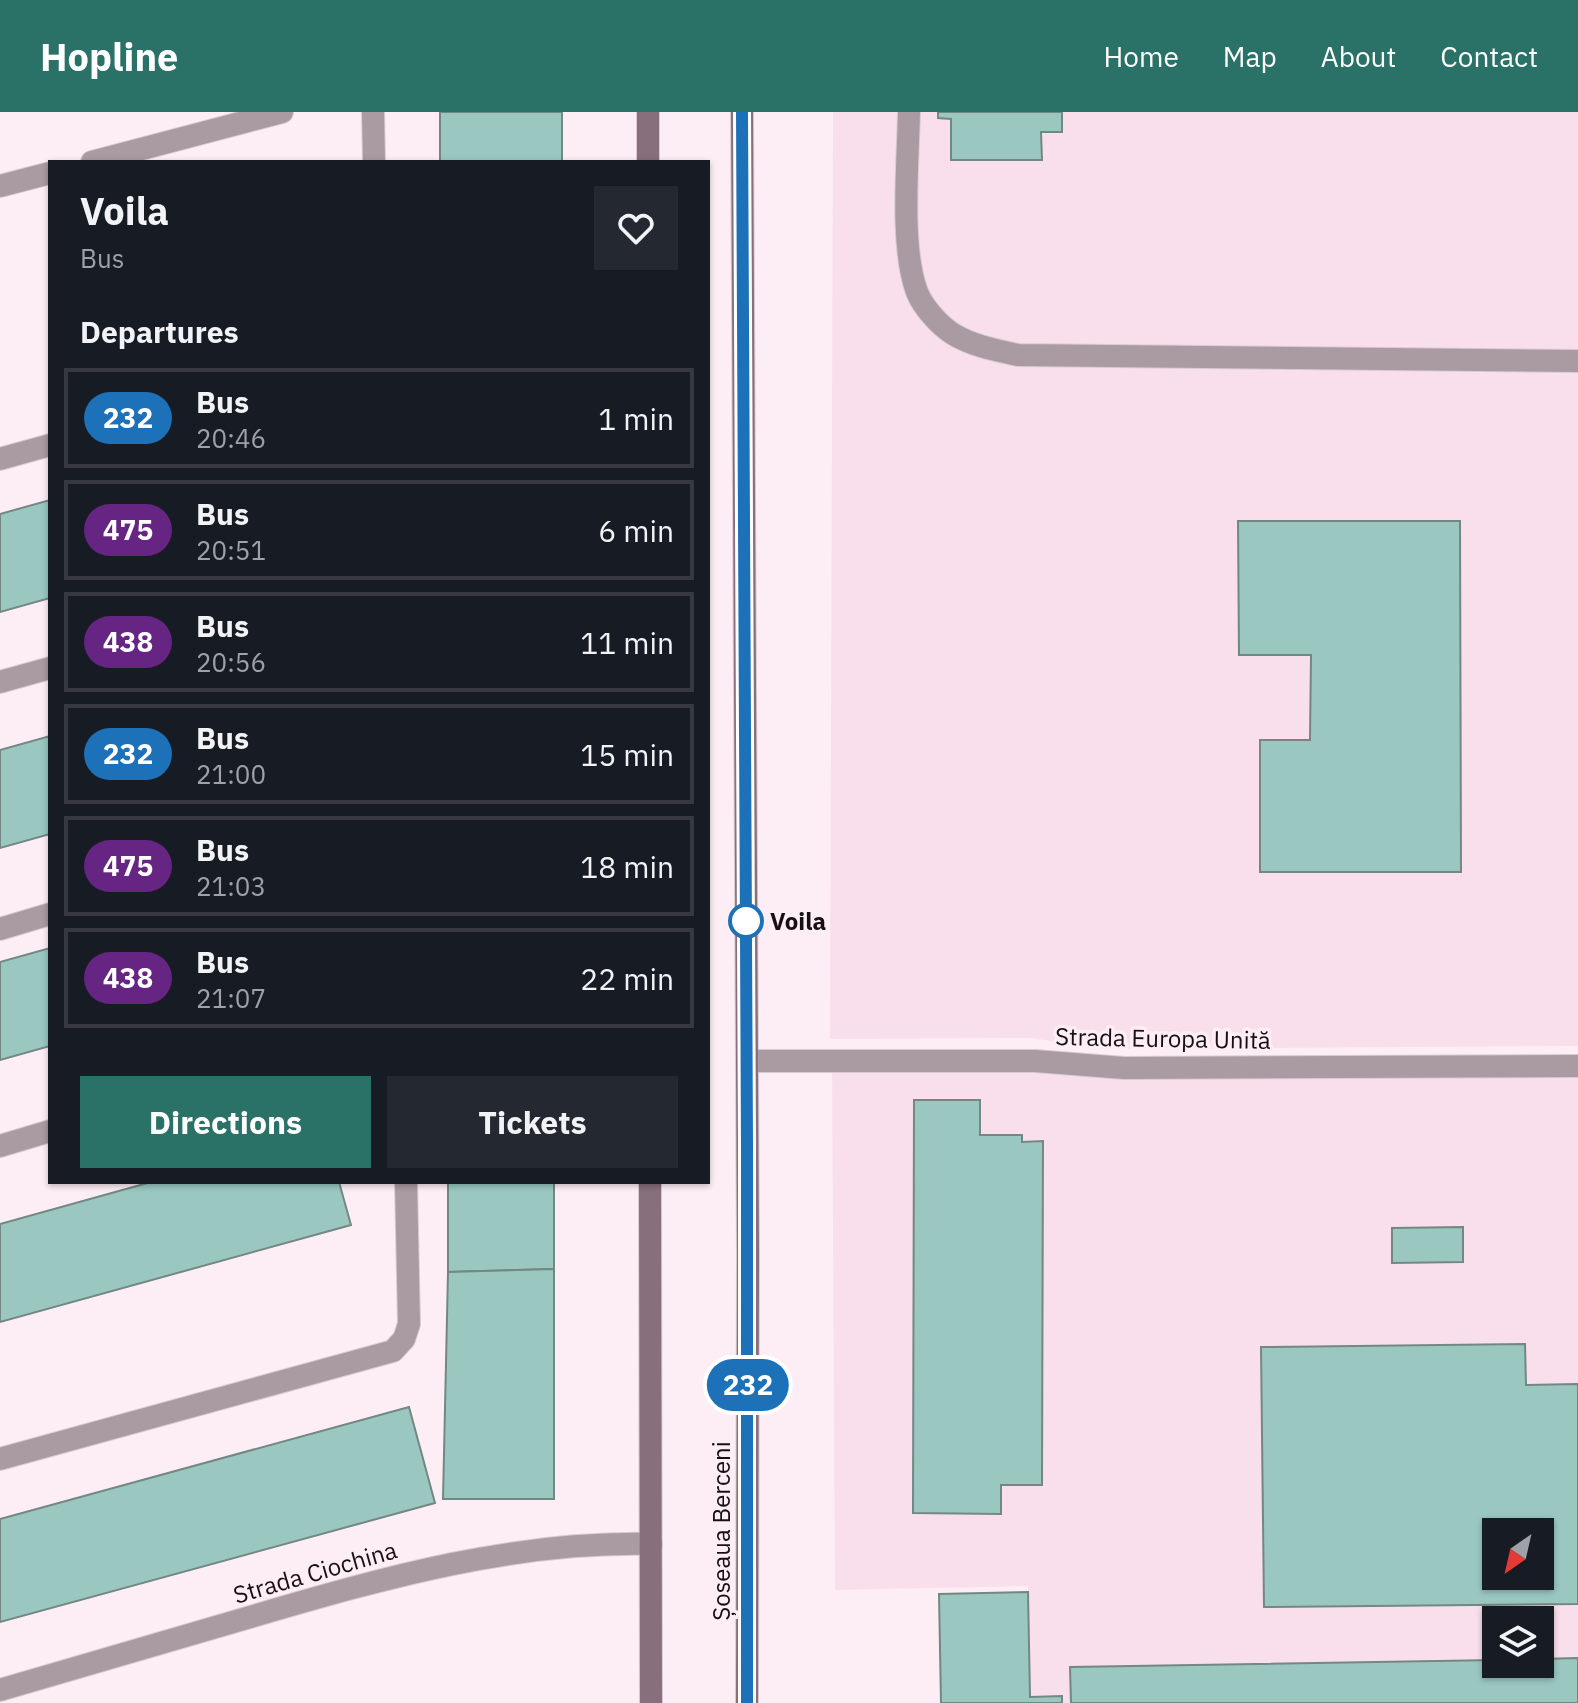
<!DOCTYPE html>
<meta charset="utf-8">
<style>
:root{--surface:#171b24;--page:#242831;--text:#f1f3f6;--muted:#9ea1a6;--line:#363941;--accent:#2a7168}
body{margin:0;font-family:"IBM Plex Sans",sans-serif;background:var(--page);color:var(--text);height:100vh;display:flex;flex-direction:column;font-size:30px;white-space:nowrap}
*{box-sizing:border-box;margin:0}
p{font-size:26px;color:var(--muted)}
.icon{flex:none;width:44px;height:44px;fill:none;stroke:currentColor;stroke-width:2;stroke-linecap:round;stroke-linejoin:round}
.map{position:relative;flex:1;overflow:hidden}
.side{position:absolute;left:48px;top:48px;width:662px;height:1024px;display:flex;flex-direction:column;background:var(--surface);border-radius:0px;box-shadow:0 2px 6px #0004}
.side>*{flex:none}
.badge{padding:0 16px;border-radius:26px;font-size:28px;line-height:52px}
.needle{width:52px;rotate:214deg}
.tools{position:absolute;left:1482px;top:1406px;display:grid;gap:16px}
.tools a{display:grid;place-items:center;width:72px;height:72px;border-radius:0px;background:var(--surface);box-shadow:0 2px 6px #0004;font-size:40px}
.map>.badge{position:absolute;translate:-50% -50%;box-shadow:0 0 0 4px #fff}
h2{padding:0 32px;font-size:30px;line-height:72px}
.round{display:grid;place-items:center;flex:none;width:84px;height:84px;border-radius:0px;background:var(--page)}
.headline{display:flex;align-items:center;justify-content:space-between;height:136px;padding:0 32px}
h1{font-size:38px;font-weight:800;line-height:60px}
.action{display:flex;gap:16px;margin-top:auto;padding:16px 32px}
.action a{flex:1;height:92px;border-radius:0px;background:var(--accent);color:#fff;font-size:32px;font-weight:800;line-height:92px;text-align:center}
.action a+a{background:var(--page);color:var(--text)}
ul{padding:0;list-style:none}
li{display:flex;align-items:center;gap:24px;height:100px;margin:0 16px 12px;padding:0 16px;border:4px solid var(--line);border-radius:0px}
li div{flex:1}
li b{display:block;font-size:30px}
li em{font-style:normal}
li .badge{min-width:88px;font-weight:700;text-align:center}
header{display:flex;align-items:center;gap:48px;box-sizing:border-box;height:112px;padding:0 40px;background:var(--accent);color:#fff}
header strong{font-size:38px}
nav{display:flex;gap:44px;margin-inline-start:auto;font-size:28px}
.map>svg:first-child{display:block}
.built{fill:#f9dfec;fill-rule:evenodd}
.building{fill:#9ac8c1;stroke:#738783;stroke-width:2;fill-rule:evenodd}
.lines{fill:none;stroke-linecap:round;stroke-linejoin:round}
.service-casing{stroke:#d8cad1;stroke-width:24}
.minor-casing{stroke:#d8cad1;stroke-width:24}
.tertiary-casing{stroke:#d8cad1;stroke-width:24}
.secondary-casing{stroke:#d8cad1;stroke-width:24}
.service{stroke:#aa9aa2;stroke-width:22}
.minor{stroke:#aa9aa2;stroke-width:22}
.tertiary{stroke:#aa9aa2;stroke-width:22}
.secondary{stroke:#876f7b;stroke-width:22}
.line-casing{stroke:#fff;stroke-width:18}
.line{stroke:#1d71b8;stroke-width:12}
.stop-dot{fill:#fff;stroke:#1d71b8;stroke-width:4}
.labels{text-anchor:middle;dominant-baseline:central;stroke-width:7;stroke-linejoin:round;paint-order:stroke}
.stop-label{font-size:24px;font-weight:bold;fill:#161013;stroke:#fdeef5;text-anchor:start}
.street-label{font-size:24px;fill:#161013;stroke:#fdeef5}
</style>
<header>
<strong>Hopline</strong>
<nav><a>Home</a><a>Map</a><a>About</a><a>Contact</a></nav>
</header>
<div class="map">
<svg width="1578" height="1591" viewBox="0 0 1578 1591">
<rect width="100%" height="100%" fill="#fdeef5"/>
<g class="built">
<polygon points="833,0 1578,0 1578,934 1110,937 1030,926 830,927"/>
<path d="M 832,950 L 1578,954 L 1578,1591 L 1062,1591 L 1062,1584 L 1030,1585 L 1028,1474 L 835,1478 ZM 1496,1420 L 1540,1420 L 1540,1464 L 1496,1464 ZM 1496,1508 L 1540,1508 L 1540,1552 L 1496,1552 Z"/>
</g>
<g class="building">
<rect x="440" y="0" width="122" height="50"/>
<polygon points="938,0 1062,0 1062,20 1041,20 1042,48 951,48 951,7 938,6"/>
<polygon points="50,388 50,486 0,500 0,402"/>
<polygon points="1238,409 1460,409 1461,760 1260,760 1260,628 1310,628 1311,543 1239,543"/>
<polygon points="50,624 50,722 0,736 0,638"/>
<polygon points="50,836 50,934 0,948 0,850"/>
<polygon points="914,988 980,988 980,1023 1022,1023 1022,1030 1043,1029 1042,1373 1001,1373 1001,1402 913,1401"/>
<polygon points="151,1070 339,1070 351,1113 0,1210 0,1112"/>
<polygon points="448,1070 554,1070 554,1157 448,1160"/>
<polygon points="1463,1115 1463,1150 1392,1151 1392,1116"/>
<polygon points="554,1157 554,1387 443,1387 448,1160"/>
<path d="M 1525,1232 L 1526,1273 L 1578,1272 L 1578,1492 L 1264,1495 L 1261,1235 ZM 1496,1420 L 1540,1420 L 1540,1464 L 1496,1464 Z"/>
<polygon points="409,1295 435,1391 0,1510 0,1407"/>
<polygon points="1028,1480 1030,1585 1062,1584 1062,1591 941,1591 939,1482"/>
<polygon points="1578,1546 1578,1591 1071,1591 1070,1555 1496,1548 1496,1552 1540,1552 1540,1547"/>
</g>
<g class="lines">
<defs>
<g id="service">
<path d="M 909,0 C 908,50 900,135 917,180 C 923,195 939,213 953,222 C 973,234 995,238 1018,243 L 1578,249"/>
<polyline points="0,347 50,333"/>
<polyline points="0,570 50,556"/>
<polyline points="0,1034 50,1019"/>
<polyline points="0,1347 393,1239 404,1227 409,1212 406,1070"/>
</g>
<g id="minor">
<polyline points="373,0 374,50"/>
<polyline points="92,50 282,0"/>
<polyline points="0,74 50,61"/>
<polyline points="0,817 50,802"/>
<path d="M 0,1578 C 86,1553 172,1528 257,1503 C 387,1465 515,1429 651,1432"/>
</g>
<polyline id="tertiary" points="747,949 1035,949 1124,956 1578,954"/>
<g id="secondary">
<polyline points="648,0 648,50"/>
<polyline points="742,0 748,1142 747,1591"/>
<polyline points="650,1070 651,1591"/>
</g>
</defs>
<use href="#service" class="service-casing"/>
<use href="#minor" class="minor-casing"/>
<use href="#tertiary" class="tertiary-casing"/>
<use href="#secondary" class="secondary-casing"/>
<use href="#service" class="service"/>
<use href="#minor" class="minor"/>
<use href="#tertiary" class="tertiary"/>
<use href="#secondary" class="secondary"/>
</g>
<g class="lines">
<defs>
<polyline id="line" points="742,0 747,1032 747,1591"/>
</defs>
<use href="#line" class="line-casing"/>
<use href="#line" class="line"/>
</g>
<circle class="stop-dot" cx="746" cy="809" r="16"/>
<g class="labels">
<g class="stop-label">
<text x="770" y="809">Voila</text>
</g>
<g class="street-label">
<text transform="translate(1163 926) rotate(1)">Strada Europa Unită</text>
<text transform="translate(721 1419) rotate(-90)">Șoseaua Berceni</text>
<text transform="translate(315 1460) rotate(-16)">Strada Ciochina</text>
</g>
</g>
</svg>
<div class="tools">
<a><svg class="needle" viewBox="-14 -14 28 28"><path d="M0-13l5 13h-10z" fill="#e53935"/><path d="M0 13l5-13h-10z" fill="#9ea1a6"/></svg></a>
<a><svg class="icon" aria-label="layers" viewBox="0 0 24 24"><path d="M12 4l9 5-9 5-9-5zM3 14l9 5 9-5"/></svg></a>
</div>
<b class="badge" style="left:748px;top:1273px;background:#1d71b8;color:#fff">232</b>
<section class="side">
<div class="headline"><div><h1>Voila</h1><p>Bus</p></div><a class="round"><svg class="icon" aria-label="heart" viewBox="0 0 24 24"><path d="M12 20l-8-8c-3-5 5-10 8-4 3-6 11-1 8 4z"/></svg></a></div>
<h2>Departures</h2>
<ul>
<li><span class="badge" style="background:#1d71b8;color:#fff">232</span><div><b>Bus</b><p>20:46</p></div><em>1 min</em></li>
<li><span class="badge" style="background:#662483;color:#fff">475</span><div><b>Bus</b><p>20:51</p></div><em>6 min</em></li>
<li><span class="badge" style="background:#662483;color:#fff">438</span><div><b>Bus</b><p>20:56</p></div><em>11 min</em></li>
<li><span class="badge" style="background:#1d71b8;color:#fff">232</span><div><b>Bus</b><p>21:00</p></div><em>15 min</em></li>
<li><span class="badge" style="background:#662483;color:#fff">475</span><div><b>Bus</b><p>21:03</p></div><em>18 min</em></li>
<li><span class="badge" style="background:#662483;color:#fff">438</span><div><b>Bus</b><p>21:07</p></div><em>22 min</em></li>
</ul>
<div class="action"><a>Directions</a><a>Tickets</a></div>
</section>
</div>
